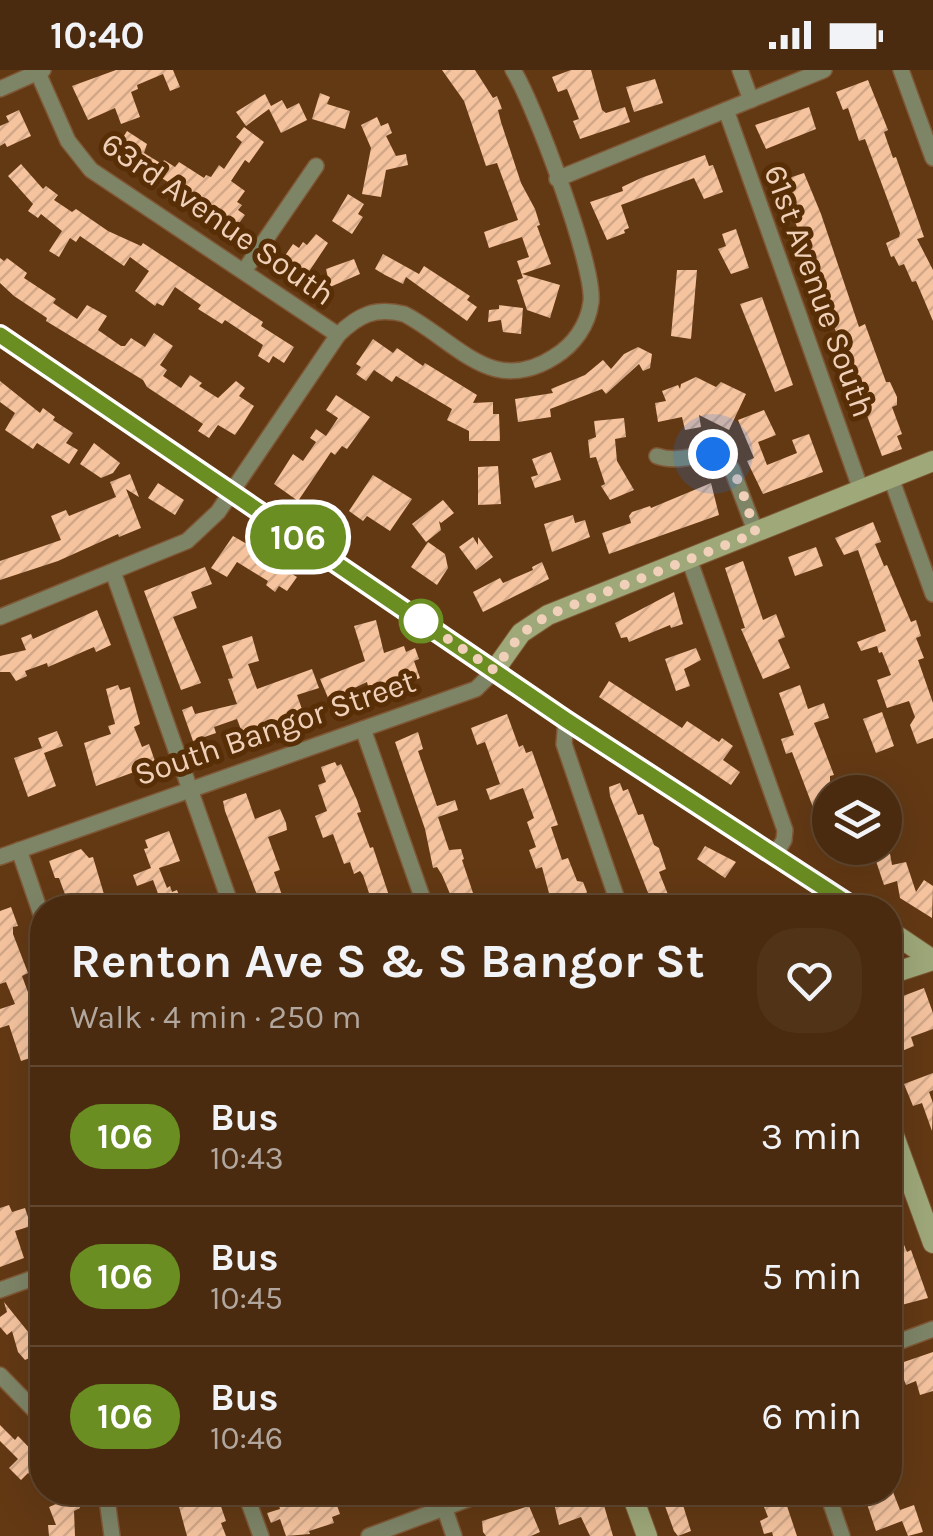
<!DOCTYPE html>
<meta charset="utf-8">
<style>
:root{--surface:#4a2b0f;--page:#513318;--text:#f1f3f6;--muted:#b2a79e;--line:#61472f}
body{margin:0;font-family:Karla,sans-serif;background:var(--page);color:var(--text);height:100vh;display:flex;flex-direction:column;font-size:38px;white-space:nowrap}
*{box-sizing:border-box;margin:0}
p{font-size:32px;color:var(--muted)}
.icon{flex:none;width:55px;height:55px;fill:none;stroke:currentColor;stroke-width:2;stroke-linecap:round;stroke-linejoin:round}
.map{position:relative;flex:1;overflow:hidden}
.sheet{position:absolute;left:30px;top:825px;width:872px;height:610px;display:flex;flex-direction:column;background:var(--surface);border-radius:40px;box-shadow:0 10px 40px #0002,0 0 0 2px var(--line)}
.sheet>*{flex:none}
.badge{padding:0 20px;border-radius:32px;font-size:35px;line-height:65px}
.fabs{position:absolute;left:812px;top:705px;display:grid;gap:20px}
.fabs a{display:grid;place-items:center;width:90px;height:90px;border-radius:50%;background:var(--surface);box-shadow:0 10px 40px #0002,0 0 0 2px var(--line);font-size:50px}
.you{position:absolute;width:50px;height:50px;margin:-25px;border:8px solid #fff;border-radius:50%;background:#1a73e8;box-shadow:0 0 0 15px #1a73e833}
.map>.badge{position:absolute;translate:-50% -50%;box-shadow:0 0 0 5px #fff}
.round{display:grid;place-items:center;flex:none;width:105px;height:105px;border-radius:40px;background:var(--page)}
.head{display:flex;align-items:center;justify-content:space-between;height:170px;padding:0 40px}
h1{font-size:48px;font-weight:700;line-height:75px}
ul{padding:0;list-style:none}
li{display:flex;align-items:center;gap:30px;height:140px;padding:0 40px;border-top:2px solid var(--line)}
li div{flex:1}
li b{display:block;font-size:38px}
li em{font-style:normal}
li .badge{min-width:110px;font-weight:700;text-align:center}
.status{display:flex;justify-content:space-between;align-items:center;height:70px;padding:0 50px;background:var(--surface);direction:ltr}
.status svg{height:28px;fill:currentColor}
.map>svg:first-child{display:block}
.building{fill:url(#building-hatch)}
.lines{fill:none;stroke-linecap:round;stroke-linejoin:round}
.street-casing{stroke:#7f5735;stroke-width:18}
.secondary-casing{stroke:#7f5735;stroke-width:22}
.street{stroke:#7e8567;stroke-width:15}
.secondary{stroke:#9ea879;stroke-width:20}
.line-casing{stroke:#fff;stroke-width:22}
.line{stroke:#6b8e23;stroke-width:15}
.walk{stroke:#f0d0b8;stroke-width:10;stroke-dasharray:0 18}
.stop-dot{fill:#fff;stroke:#6b8e23;stroke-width:5}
.labels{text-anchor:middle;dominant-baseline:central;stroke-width:10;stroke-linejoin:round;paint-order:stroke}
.street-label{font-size:32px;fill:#f0d0b8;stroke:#572e06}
</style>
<div class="status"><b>10:40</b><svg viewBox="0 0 49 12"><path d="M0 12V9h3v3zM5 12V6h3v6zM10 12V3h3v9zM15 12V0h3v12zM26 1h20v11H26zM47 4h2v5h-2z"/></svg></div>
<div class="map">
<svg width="933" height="1466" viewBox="0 0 933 1466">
<defs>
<pattern id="building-hatch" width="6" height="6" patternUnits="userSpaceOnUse" patternTransform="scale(2.5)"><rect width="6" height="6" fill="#f5c39e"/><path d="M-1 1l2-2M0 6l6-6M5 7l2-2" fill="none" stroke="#d2a889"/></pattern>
</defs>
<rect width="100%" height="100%" fill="#633914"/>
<g class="building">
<polygon points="116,0 173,0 180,17 170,21 163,4 137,15 138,19 131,22 140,47 121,54 115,38 88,50 72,16"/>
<polygon points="442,0 475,0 493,28 497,26 502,39 498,40 501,52 521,113 535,139 540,155 537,156 551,194 522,204 560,215 550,248 527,240 517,210 523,208 517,191 529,187 522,167 489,178 484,162 518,150 497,93 486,96 464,31"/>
<polygon points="571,0 591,0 602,40 606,43 625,37 630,52 580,69 573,51 579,49 567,19 558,22 552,7"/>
<polygon points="655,9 663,33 634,42 626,17"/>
<polygon points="868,10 888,60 884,62 893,88 896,87 924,167 917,169 933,200 933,251 916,211 912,212 904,194 899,196 894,186 891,187 886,173 899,167 900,163 865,69 859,71 848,38 843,40 836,22"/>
<polygon points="320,23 330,27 327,34 350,41 345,59 312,49"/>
<polygon points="265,24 271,36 282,30 287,39 299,33 307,50 281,63 269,39 246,56 236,42"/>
<polygon points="809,37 816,59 766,79 755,55"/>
<polygon points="19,40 31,66 7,77 5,73 0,76 0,56 9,52 6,46"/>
<polygon points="377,47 381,56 388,53 392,63 386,66 396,86 406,84 408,95 386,100 381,127 362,124 371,78 361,55"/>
<polygon points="244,57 264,72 249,93 245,90 231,111 245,121 237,132 242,135 238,140 245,145 234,160 209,144 212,140 116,79 127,61 147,74 144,83 162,94 164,90 175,97 179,92 204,108 206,105 211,107 219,95 224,99 242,72 236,67"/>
<polygon points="705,85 709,96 713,95 723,122 704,129 694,108 621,135 629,158 624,160 625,163 607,170 590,132 623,121 622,117 641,108"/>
<polygon points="21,94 43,119 46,116 58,125 54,130 72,142 76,139 108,161 141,176 143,173 263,252 261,256 294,277 284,293 273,286 269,293 258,286 263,275 225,250 222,254 198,239 201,235 175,217 163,236 157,233 155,236 135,221 149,201 130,187 124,196 80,166 76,172 70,168 59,187 49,181 62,161 41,144 38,148 28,141 33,134 8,106"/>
<polygon points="804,103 821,144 859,257 865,254 886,312 890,312 897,327 897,335 892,337 902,364 897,366 902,379 882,386 780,111"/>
<polygon points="348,124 364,134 358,144 363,147 352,164 332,151"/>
<polygon points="736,159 749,198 731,204 718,179 726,176 722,164"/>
<polygon points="316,164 328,173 306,206 282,190 293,174 299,178 303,172 307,175"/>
<polygon points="383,184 419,204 424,196 470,226 467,230 477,237 467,251 406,207 403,214 385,205 375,199"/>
<polygon points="0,188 4,191 7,188 27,203 24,208 56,229 53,233 77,249 87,235 107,246 98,260 121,276 125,276 131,268 145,277 154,263 173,276 160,295 167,300 163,306 181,318 190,305 202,313 199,316 218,328 236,311 245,318 239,326 254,336 244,352 235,365 218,355 209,368 198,361 203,354 147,317 143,310 46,251 47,248 14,226 0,213"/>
<polygon points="354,189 360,204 330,217 326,199"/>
<polygon points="677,200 697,200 691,269 671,266"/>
<polygon points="762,227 793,315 775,322 740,234"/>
<polygon points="499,235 523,238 521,264 503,262 501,250 488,252 489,240 499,239"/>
<polygon points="373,269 393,283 397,278 423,296 425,293 477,325 473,333 493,332 493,344 499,344 500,371 469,371 469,361 447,350 452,339 396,306 392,312 374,300 366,311 356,304 361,297 356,294"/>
<polygon points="638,277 652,284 650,298 643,301 639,294 606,324 602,319 550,339 551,347 518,352 515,329 553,323 551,319 585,305 603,290 611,299 624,284"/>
<polygon points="696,307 716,317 721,312 746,324 729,360 699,345 701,357 685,360 682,347 658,352 655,333 666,331 662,321 678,315 680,319 681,314"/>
<polygon points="0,311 40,343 43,338 55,347 53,350 73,363 66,373 78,380 69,394 37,373 33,379 5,360 15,343 0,332"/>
<polygon points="336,325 370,347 347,379 342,376 335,385 331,382 298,431 274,414 293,384 303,391 316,372 310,368 316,359 326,366 338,348 326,340"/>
<polygon points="764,340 776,365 758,372 767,395 797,383 792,370 809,364 823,402 763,424 747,391 754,388 738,350"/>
<polygon points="624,348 626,367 615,369 617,391 634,420 610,430 601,416 605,414 596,387 590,388 588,370 596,367 594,351"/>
<polygon points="94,373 120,393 113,403 101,408 80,394"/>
<polygon points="551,382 561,410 535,418 531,407 538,405 532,389"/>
<polygon points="498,396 501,434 478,435 478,397"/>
<polygon points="130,404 139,427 126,419 141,458 119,467 118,464 58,491 0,510 0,491 61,470 51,446 66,440 69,446 116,427 110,412"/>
<polygon points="373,405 412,429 390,461 367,446 363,451 349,441"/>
<polygon points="158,413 184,430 175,445 148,428"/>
<polygon points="711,413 719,445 609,484 602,463 631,453 629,446 632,442 650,436 651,438"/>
<polygon points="443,430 454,443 441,453 439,451 441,460 426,472 412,454"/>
<polygon points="573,445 575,453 585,450 590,467 552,482 544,454"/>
<polygon points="873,452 881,472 875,474 884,496 887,495 911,552 916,550 921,566 916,568 924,588 918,590 933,633 933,668 917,674 910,655 915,647 909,631 887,638 877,610 891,605 882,582 879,583 877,576 861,581 857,572 886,561 858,480 844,485 835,468"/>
<polygon points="233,466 292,500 290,503 297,507 287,521 279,516 275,522 266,515 268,511 237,492 227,507 211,498"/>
<polygon points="473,467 478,475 478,467 493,487 476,500 459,477"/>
<polygon points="428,472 445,484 448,498 437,515 411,497"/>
<polygon points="816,477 823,496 795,506 788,487"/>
<polygon points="743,491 763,550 776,544 785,567 778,570 790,598 763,609 741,559 745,558 725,498"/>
<polygon points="542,492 549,509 483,542 473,522 500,508 503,513 533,500 532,497"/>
<polygon points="205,497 212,514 191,522 197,538 173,547 201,613 181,620 144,521"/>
<polygon points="674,522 683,554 671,558 670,555 629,572 627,567 621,568 615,553"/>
<polygon points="97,540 111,575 96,582 94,577 48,597 47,593 25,601 27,606 16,611 10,602 0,602 0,586 26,580 21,568 31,564 33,569"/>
<polygon points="376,550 384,583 404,576 406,582 415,578 419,589 414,591 420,608 395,617 393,611 369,620 367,612 329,630 320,609 365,591 354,556"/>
<polygon points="252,566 259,591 248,594 257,619 312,599 319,618 297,625 304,645 243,665 237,649 214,657 216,663 193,671 182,640 192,636 195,644 237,634 228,609 233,608 222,576"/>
<polygon points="696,578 701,590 684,599 690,616 676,621 665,589"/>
<polygon points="609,611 682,658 687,651 719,672 722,668 733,676 723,690 740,702 731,715 599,627"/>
<polygon points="118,615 120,620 130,617 140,654 134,657 142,677 149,674 156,694 96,716 84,673 111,664 108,656 115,654 106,619"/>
<polygon points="800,615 808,639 824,633 829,648 814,653 834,705 830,706 830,735 814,740 792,682 786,684 781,669 794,665 779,623"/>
<polygon points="882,642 894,676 876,683 863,649"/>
<polygon points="507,644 519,677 523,675 526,683 532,681 558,755 551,757 562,790 568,788 577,811 583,812 587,822 585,827 576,830 579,838 553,838 542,797 536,799 529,780 536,777 527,752 534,748 523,718 490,730 486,719 500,714 485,672 477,675 471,658"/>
<polygon points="57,661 63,676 44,683 56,716 28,727 14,688 42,678 38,668"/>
<polygon points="418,662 423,679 418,681 437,736 455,730 458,740 438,747 449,780 461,779 464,789 462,790 478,838 456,838 442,805 437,797 433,798 425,759 395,672"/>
<polygon points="335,692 337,696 341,694 357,730 361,742 357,743 370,778 373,777 393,838 351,838 371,829 363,805 360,801 354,804 350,792 344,794 333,764 323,768 315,746 327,741 318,715 326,712 321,697"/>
<polygon points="620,713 623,721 628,719 638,745 643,744 654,775 659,778 666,799 659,802 671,832 667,833 669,838 654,838 610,726 609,717"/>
<polygon points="246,723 255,749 280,739 286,753 287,760 268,767 280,800 274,802 285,834 276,838 262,838 225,741 223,731"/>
<polygon points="169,761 180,791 159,798 167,818 170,816 172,822 177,820 184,838 141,838 160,829 153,810 137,816 133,805 151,798 144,779 148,778 145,770"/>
<polygon points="705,776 736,792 725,808 697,789"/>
<polygon points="854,778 889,778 892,795 906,792 916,822 924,810 933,816 932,848 900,828 897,811 884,815 874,785 858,790"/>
<polygon points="81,779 89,788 93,787 108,838 70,838 59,808 55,808 49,791"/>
<polygon points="11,837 18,856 13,857 13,864 28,903 22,906 32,933 38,930 42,942 42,948 37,950 42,984 21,991 9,955 0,958 0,939 15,934 6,912 0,914 0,841"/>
<polygon points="924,918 933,943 933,959 911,967 914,976 897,983 893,972 890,973 890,925 901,921 903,926"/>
<polygon points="933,1003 933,1020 929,1022 933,1033 932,1061 922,1033 913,1036 904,1014"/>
<polygon points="9,1135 12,1142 25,1138 31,1156 15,1161 24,1188 0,1197 0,1138"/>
<polygon points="890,1141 907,1182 911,1180 928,1228 890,1238 890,1201 897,1198 890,1178"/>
<polygon points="4,1232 29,1263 42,1257 42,1282 25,1290 18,1282 12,1261 7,1265 0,1257 0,1247 7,1242"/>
<polygon points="933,1282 933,1321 920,1325 916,1311 906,1315 898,1294"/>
<polygon points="0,1355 15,1370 18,1366 42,1391 42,1397 33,1407 28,1403 21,1410 9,1398 18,1389 0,1371"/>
<polygon points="52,1422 74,1422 80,1438 74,1441 75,1466 49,1466 48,1455 56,1455 49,1437 56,1434"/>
<polygon points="175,1422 216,1422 226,1451 221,1453 226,1466 187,1466"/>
<polygon points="275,1422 306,1422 310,1433 333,1424 340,1444 332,1447 334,1453 309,1461 310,1464 286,1466 280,1449 271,1453 267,1443 280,1439"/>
<polygon points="571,1422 600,1422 613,1466 590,1466 581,1447 559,1455 553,1429"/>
<polygon points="660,1422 679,1422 691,1461 678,1466 674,1461"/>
<polygon points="863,1422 893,1422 900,1440 914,1435 923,1462 908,1466 902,1451 876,1461"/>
<polygon points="785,1430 797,1466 773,1466 772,1462 764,1464 760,1451 768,1447 764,1437"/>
<polygon points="529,1436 540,1462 531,1466 486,1466 483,1462 482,1451"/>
</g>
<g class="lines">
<defs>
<g id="street">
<polyline points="740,0 751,30"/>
<polyline points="901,0 933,88"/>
<polyline points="38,3 68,71 91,100 338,265"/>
<polyline points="0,19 43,0"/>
<polyline points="726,40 861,420"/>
<polyline points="557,109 824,0"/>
<polyline points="244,201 316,96"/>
<path d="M 657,386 C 679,394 698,382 720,386 L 732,399 L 756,463"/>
<polyline points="891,408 933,524"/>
<polyline points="689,489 785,760 784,770 775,785"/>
<polyline points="113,502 232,838"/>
<path d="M 0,547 L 187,471 L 218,442 L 338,265 C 358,245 375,237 404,244 C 433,258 466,292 496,299 C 516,304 537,298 554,287 C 574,275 588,255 591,232 C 595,197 534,33 513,0"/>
<polyline points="566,650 564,674 620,838"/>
<polyline points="363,659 426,838"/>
<polyline points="19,780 42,847"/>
<polyline points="0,787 476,619 494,601"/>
<polyline points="815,838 826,817"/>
<polyline points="0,1220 42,1205"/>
<polyline points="890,1275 933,1259"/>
<polyline points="0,1305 42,1348"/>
<polyline points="106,1422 112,1466"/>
<polyline points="245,1422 261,1466"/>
<polyline points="439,1422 454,1466"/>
<polyline points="827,1422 842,1466"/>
<polyline points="369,1466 487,1422"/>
</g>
<g id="secondary">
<polyline points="0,265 566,650 855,838"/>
<polyline points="494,601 521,563 548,545 933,391"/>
<polyline points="890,861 933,890"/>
<polyline points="890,904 933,890"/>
<polyline points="890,1055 933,1173"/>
<polyline points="631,1422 647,1466"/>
</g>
</defs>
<use href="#street" class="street-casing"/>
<use href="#secondary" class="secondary-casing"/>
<use href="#street" class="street"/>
<use href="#secondary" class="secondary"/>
</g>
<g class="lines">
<defs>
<polyline id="line" points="0,265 566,650 855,838"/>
</defs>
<use href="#line" class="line-casing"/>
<use href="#line" class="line"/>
<path class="walk" d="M 421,551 L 412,545 L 494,600 L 521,564 L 548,545 L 756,463 C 746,439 740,393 713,384"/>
</g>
<circle class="stop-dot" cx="421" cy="551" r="20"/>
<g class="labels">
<g class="street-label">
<text transform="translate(218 149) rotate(35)">63rd Avenue South</text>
<text transform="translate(819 221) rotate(70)">61st Avenue South</text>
<text transform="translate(275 658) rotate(-19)">South Bangor Street</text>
</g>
</g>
</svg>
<div class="fabs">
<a><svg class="icon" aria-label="layers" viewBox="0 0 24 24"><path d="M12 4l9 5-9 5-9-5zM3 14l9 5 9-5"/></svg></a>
</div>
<div class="you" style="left:713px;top:384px"></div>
<b class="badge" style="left:298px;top:467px;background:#6b8e23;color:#fff">106</b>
<section class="sheet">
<div class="head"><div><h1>Renton Ave S &amp; S Bangor St</h1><p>Walk · 4 min · 250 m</p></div><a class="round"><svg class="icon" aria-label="heart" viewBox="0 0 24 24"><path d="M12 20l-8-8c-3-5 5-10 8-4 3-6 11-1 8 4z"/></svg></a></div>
<ul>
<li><span class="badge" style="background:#6b8e23;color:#fff">106</span><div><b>Bus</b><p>10:43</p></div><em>3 min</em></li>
<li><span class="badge" style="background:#6b8e23;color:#fff">106</span><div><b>Bus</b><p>10:45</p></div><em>5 min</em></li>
<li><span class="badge" style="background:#6b8e23;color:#fff">106</span><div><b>Bus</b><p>10:46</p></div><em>6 min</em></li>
</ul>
</section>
</div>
